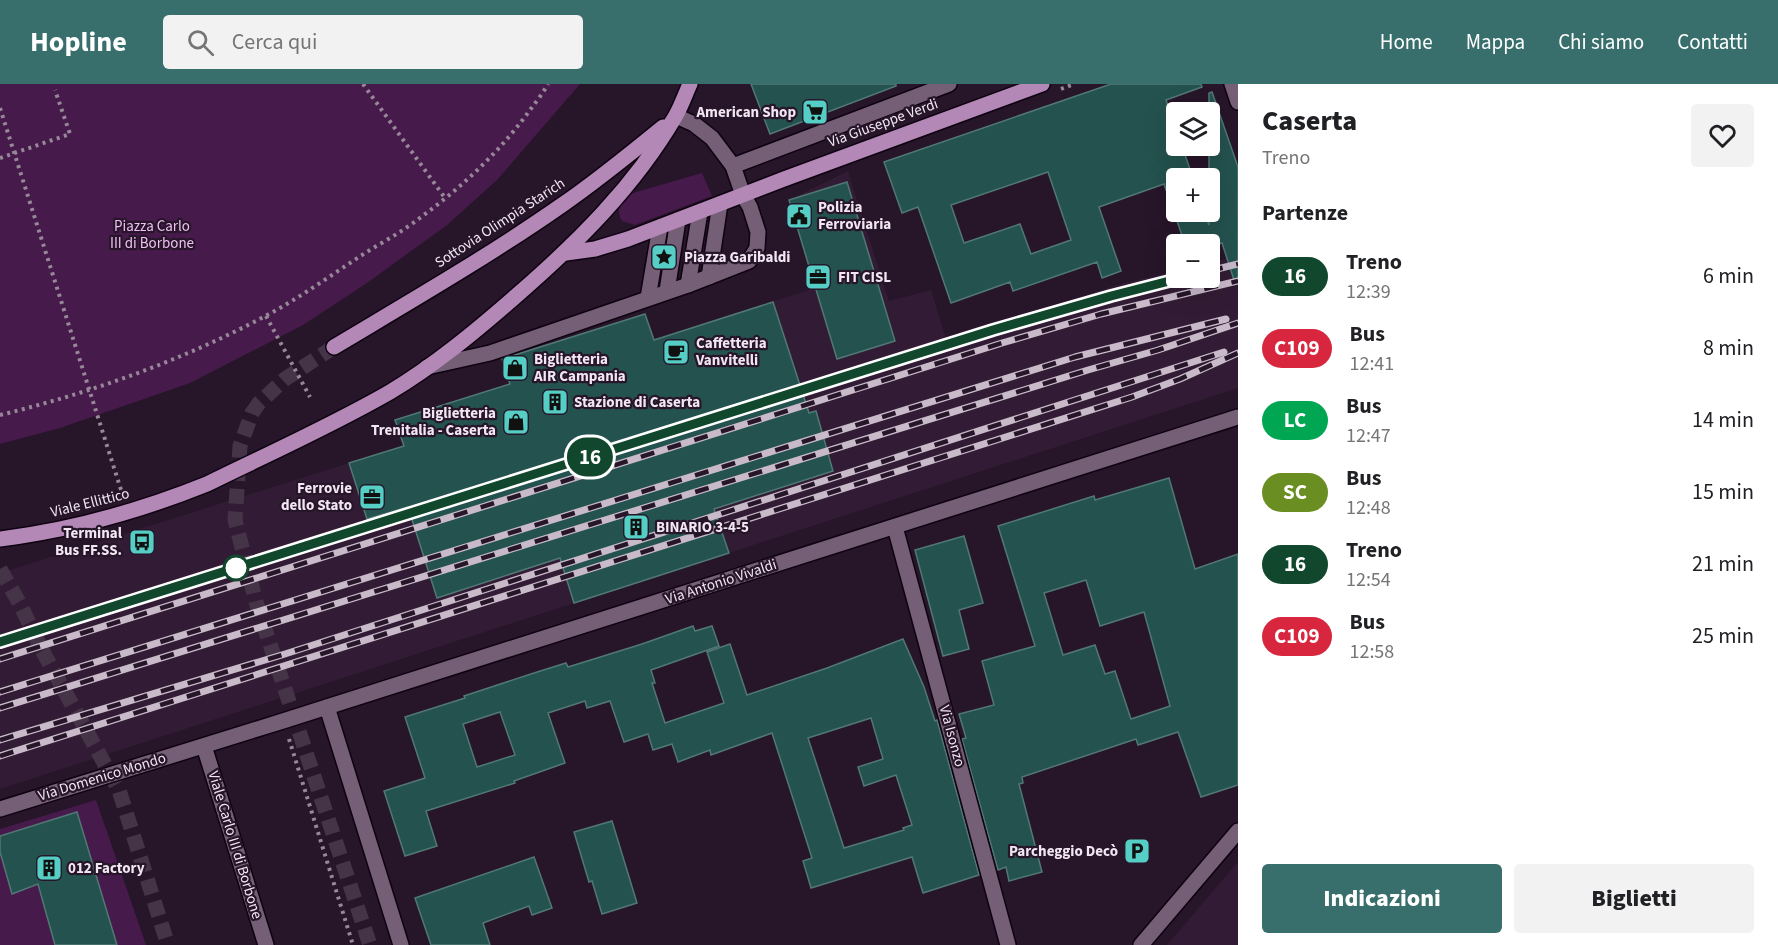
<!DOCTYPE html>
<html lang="it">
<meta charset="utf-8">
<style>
:root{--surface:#fff;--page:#f2f2f2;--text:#202124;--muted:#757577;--accent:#386f6c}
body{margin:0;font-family:"Source Sans 3",sans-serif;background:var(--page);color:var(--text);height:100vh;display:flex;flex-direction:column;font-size:22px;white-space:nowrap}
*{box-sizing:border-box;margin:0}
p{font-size:20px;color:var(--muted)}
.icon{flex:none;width:33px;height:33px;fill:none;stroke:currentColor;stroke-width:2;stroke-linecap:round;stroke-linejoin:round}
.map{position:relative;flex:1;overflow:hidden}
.panel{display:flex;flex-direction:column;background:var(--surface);width:540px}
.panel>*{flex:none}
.badge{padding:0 12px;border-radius:20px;font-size:21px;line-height:39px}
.buttons{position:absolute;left:1166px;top:18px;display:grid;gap:12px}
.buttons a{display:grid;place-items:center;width:54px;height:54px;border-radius:6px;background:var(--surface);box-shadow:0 6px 24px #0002;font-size:30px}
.map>.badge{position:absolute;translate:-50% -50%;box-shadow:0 0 0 3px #fff}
h2{padding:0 24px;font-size:22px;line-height:54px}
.round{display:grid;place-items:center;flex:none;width:63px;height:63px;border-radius:6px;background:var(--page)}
.overview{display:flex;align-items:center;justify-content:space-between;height:102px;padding:0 24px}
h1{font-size:28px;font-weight:800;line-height:45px}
.action{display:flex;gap:12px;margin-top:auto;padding:12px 24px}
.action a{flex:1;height:69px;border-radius:6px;background:var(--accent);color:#fff;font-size:24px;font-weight:800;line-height:69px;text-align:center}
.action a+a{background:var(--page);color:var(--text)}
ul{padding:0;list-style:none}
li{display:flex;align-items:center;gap:18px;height:72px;padding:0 24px}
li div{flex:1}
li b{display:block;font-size:22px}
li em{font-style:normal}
li .badge{min-width:66px;font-weight:700;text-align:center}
header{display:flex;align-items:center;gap:36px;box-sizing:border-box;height:84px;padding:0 30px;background:var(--accent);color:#fff}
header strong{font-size:28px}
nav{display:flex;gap:33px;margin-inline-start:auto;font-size:21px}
.search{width:420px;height:54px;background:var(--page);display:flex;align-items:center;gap:15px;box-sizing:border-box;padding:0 21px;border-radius:6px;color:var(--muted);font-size:22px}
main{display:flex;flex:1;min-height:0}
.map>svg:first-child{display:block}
.built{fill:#321c35}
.green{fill:#471a4c}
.building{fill:#24524e;stroke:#517874;stroke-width:1.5;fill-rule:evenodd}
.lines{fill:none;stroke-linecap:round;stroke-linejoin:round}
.major-tunnel{stroke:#453447;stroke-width:15;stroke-dasharray:15 8;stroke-linecap:butt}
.minor-casing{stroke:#0f0211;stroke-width:18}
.major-casing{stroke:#0f0211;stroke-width:18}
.path{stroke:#978898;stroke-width:4;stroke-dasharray:3 4.5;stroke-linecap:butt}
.minor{stroke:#745f76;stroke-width:15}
.major{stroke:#b388b7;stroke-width:15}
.rail-casing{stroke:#c8bac9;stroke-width:7}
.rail{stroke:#271529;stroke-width:4.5;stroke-dasharray:14;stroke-linecap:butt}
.line-casing{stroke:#fff;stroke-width:14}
.line{stroke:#11472c;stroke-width:9}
.stop-dot{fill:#fff;stroke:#11472c;stroke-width:3}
.labels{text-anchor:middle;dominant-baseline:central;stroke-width:4.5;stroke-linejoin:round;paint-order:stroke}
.poi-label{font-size:15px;font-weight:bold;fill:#f2e6f3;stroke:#271529;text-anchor:start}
.street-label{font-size:15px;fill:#f2e6f3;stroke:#271529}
.park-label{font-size:15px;fill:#f1bef6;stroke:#271529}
</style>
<header>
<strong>Hopline</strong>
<div class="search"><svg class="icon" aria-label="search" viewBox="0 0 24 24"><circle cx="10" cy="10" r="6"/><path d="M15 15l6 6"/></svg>Cerca qui</div>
<nav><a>Home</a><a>Mappa</a><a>Chi siamo</a><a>Contatti</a></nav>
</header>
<main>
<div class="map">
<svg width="1238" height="861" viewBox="0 0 1238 861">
<rect width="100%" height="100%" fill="#271529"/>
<g class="built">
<polygon points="848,87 889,217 931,206 946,255 1124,199 1176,187 1176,194 1209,194 1209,179 1238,172 1238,304 0,705 0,489 403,362 395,336 510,300 503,275 645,230 654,256 815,204 789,116"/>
<polygon points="1238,778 1238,861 1167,861"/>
</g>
<g class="green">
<polygon points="0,0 580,0 497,96 447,141 367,199 303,241 190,299 60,344 0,360"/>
<path d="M 702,89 L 712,112 L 635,141 L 622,137 C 616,127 620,120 626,111 Z"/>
<polygon points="96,716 146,861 0,861 0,745"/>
</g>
<g class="building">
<polygon points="751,0 896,0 896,2 770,50"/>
<path d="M 1111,0 L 1201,0 L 1202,3 L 1166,16 L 1176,45 L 1176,62 L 1182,62 L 1193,94 L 1176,94 L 1176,128 L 1204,128 L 1209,141 L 1209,9 L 1212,8 L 1238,83 L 1238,195 L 1234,196 L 1222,159 L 1209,163 L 1209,160 L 1185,160 L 1164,100 L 1099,123 L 1121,187 L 1102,194 L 1097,178 L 1013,207 L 1010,198 L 951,219 L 918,123 L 902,129 L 884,78 ZM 1048,88 L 1071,156 L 1031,170 L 1020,140 L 964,159 L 951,121 Z"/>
<polygon points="847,98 895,257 837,275 789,116"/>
<polygon points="773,218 809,329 816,327 833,387 714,425 729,469 574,519 560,474 437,514 408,423 367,435 349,379 404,362 395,336 510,300 502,275 645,230 654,256"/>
<path d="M 1169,394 L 1195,485 L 1238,470 L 1238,701 L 1201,713 L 1178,648 L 1138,661 L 1136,655 L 1022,693 L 1023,699 L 1019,700 L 1042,788 L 1009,797 L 1006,783 L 998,786 L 962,655 L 966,654 L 959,630 L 994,621 L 982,577 L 1035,562 L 998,442 L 1094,412 L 1095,416 ZM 1086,496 L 1100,542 L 1144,528 L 1170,622 L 1131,635 L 1115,587 L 1105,590 L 1095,561 L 1063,571 L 1044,509 Z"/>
<polygon points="964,452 983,519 959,526 969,565 943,572 915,466"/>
<path d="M 693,542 L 695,547 L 712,542 L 719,562 L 651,586 L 655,599 L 652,599 L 665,639 L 724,619 L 707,568 L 730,560 L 747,611 L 827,584 L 903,555 L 924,603 L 935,637 L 937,636 L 979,791 L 923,809 L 912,773 L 811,804 L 803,777 L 812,774 L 772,649 L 711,671 L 710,666 L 678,678 L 672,660 L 653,666 L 648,650 L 624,658 L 610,617 L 587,624 L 585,617 L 548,629 L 565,679 L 514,697 L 515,699 L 426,727 L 437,762 L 405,772 L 384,707 L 425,694 L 405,633 L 465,614 L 464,612 L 534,589 L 566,579 L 568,583 L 642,560 ZM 500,628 L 515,671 L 477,683 L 463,640 ZM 871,634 L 883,675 L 858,683 L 864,702 L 896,691 L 912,741 L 903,744 L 904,746 L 844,764 L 808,654 Z"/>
<polygon points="77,728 117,861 55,861 38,800 12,810 0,768 0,752"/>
<polygon points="612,737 637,819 602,830 592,797 589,798 574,748"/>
<polygon points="534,773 552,824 532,831 529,822 483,839 490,861 431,861 415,814"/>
</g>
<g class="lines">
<g class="major-tunnel">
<polyline points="334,263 285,295 259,319 252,329 240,362 235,436 256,518 370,861"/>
<polyline points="0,485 20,520 42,566 119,706 168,861"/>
</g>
<defs>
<g id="minor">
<polyline points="1232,0 1238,18"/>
<polyline points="733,82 949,0"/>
<polyline points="709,193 720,120"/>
<polyline points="688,201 700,128"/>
<polyline points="667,207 678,136"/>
<polyline points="648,214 660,143"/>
<polyline points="427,283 490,269 688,201 749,177 757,164 758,148 750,123 743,111 733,82 712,54 694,40 676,32"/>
<polyline points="895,443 1008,861"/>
<polyline points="327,623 401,861"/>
<polyline points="204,662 266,861"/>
<polyline points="0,725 283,637 1238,333"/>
<polyline points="1141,861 1238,747"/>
</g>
<g id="major">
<polyline points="566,169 595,165 628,155 784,95 1042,0"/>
<path d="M 334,263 C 411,217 489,172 562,121 C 597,97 630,70 663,43"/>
<path d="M 0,455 C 72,446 140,427 207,400 C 268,370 331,342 390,308 C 435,281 476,247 516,212 C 577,159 634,103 675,33 C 681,23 685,11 690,0"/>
</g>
</defs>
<use href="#minor" class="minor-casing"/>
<use href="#major" class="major-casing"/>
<g class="path">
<polyline points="363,0 445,114"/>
<polyline points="1061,5 1074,0"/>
<polyline points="0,24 122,409"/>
<polyline points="0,74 70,50 55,6"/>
<polyline points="266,232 310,313"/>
<path d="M 0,331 C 94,308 186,275 271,229 C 302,212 330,192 359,173 C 374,163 391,154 406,144 C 453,111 496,73 530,26 C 536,18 543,9 548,0"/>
<polyline points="289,655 353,861"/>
</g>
<use href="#minor" class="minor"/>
<use href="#major" class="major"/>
<defs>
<g id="rail">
<polyline points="1209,187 1238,180"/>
<polyline points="0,558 993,247 1058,226 1181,194"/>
<polyline points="0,575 1002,259 1101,230 1238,197"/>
<polyline points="0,608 1075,273 1226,235"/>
<polyline points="0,624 1088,286 1158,266 1238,239"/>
<polyline points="0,656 285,570 1224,268"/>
<polyline points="0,672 1132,313 1180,295 1238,269"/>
</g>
</defs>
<use href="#rail" class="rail-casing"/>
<use href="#rail" class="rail"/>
</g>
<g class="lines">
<defs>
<polyline id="line" points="0,558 993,246 1111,212 1181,194"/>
</defs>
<use href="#line" class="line-casing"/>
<use href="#line" class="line"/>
</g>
<defs>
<symbol id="supermarket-square" viewBox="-11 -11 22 22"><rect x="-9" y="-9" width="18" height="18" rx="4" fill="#55cec5" stroke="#271529"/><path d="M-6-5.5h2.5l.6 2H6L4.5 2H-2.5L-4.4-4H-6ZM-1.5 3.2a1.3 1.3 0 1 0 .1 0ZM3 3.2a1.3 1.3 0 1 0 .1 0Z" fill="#111"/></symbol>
<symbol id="civic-square" viewBox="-11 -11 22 22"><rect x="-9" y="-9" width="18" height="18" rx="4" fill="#55cec5" stroke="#271529"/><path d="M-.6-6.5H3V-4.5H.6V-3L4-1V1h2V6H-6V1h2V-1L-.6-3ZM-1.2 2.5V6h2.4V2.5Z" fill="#111"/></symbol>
<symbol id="sight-square" viewBox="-11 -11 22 22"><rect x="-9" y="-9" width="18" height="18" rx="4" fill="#55cec5" stroke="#271529"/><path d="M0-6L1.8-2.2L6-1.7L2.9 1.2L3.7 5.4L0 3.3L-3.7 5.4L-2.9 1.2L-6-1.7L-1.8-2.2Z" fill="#111"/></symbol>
<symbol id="office-square" viewBox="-11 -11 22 22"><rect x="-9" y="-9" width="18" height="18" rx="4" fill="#55cec5" stroke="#271529"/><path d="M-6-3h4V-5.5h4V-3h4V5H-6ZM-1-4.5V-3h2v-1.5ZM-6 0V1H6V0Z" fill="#111"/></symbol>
<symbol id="cafe-square" viewBox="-11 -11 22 22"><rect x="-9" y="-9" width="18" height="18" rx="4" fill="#55cec5" stroke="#271529"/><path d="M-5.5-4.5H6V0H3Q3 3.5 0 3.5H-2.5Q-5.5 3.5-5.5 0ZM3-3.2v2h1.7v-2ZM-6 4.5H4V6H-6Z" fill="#111"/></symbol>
<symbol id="shop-square" viewBox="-11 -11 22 22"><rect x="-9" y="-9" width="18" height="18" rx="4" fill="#55cec5" stroke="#271529"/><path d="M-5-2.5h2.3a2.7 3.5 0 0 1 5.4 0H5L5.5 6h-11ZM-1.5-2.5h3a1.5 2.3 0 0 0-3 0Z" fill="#111"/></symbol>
<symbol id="building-square" viewBox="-11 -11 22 22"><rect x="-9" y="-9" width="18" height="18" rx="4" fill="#55cec5" stroke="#271529"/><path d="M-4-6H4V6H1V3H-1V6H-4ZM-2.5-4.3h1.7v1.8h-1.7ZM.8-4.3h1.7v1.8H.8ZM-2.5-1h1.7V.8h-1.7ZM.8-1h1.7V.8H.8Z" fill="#111"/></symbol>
<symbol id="bus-square" viewBox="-11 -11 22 22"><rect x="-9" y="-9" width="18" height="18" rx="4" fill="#55cec5" stroke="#271529"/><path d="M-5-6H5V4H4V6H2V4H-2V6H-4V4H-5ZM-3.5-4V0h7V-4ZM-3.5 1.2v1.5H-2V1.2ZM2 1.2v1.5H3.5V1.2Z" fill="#111"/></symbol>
<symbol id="parking-square" viewBox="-11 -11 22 22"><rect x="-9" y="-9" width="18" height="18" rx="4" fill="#55cec5" stroke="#271529"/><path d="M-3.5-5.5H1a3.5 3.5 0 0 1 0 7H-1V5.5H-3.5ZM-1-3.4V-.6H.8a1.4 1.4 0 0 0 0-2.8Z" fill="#111"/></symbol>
</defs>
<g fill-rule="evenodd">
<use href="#supermarket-square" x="800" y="13" width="30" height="30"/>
<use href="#civic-square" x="784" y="117" width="30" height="30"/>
<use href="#sight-square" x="649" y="158" width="30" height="30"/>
<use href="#office-square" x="803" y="178" width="30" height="30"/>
<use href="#cafe-square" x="661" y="253" width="30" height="30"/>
<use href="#shop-square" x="500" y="269" width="30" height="30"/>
<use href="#building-square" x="540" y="303" width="30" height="30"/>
<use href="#shop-square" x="501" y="323" width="30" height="30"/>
<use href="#office-square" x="357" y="398" width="30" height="30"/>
<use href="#building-square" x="621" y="428" width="30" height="30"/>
<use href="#bus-square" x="127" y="443" width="30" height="30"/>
<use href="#parking-square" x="1122" y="752" width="30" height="30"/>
<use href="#building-square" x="34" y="769" width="30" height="30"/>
</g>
<circle class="stop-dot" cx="236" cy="484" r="12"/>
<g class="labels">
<g class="poi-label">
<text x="796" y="28" text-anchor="end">American Shop</text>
<text x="818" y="123">Polizia<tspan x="818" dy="17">Ferroviaria</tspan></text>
<text x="684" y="173">Piazza Garibaldi</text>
<text x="838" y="193">FIT CISL</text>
<text x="696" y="259">Caffetteria<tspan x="696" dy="17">Vanvitelli</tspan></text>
<text x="534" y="275">Biglietteria<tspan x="534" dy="17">AIR Campania</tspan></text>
<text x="574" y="318">Stazione di Caserta</text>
<text x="496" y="329" text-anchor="end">Biglietteria<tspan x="496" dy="17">Trenitalia - Caserta</tspan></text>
<text x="352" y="404" text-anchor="end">Ferrovie<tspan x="352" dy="17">dello Stato</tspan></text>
<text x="656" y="443">BINARIO 3-4-5</text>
<text x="122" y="449" text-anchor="end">Terminal<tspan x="122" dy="17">Bus FF.SS.</tspan></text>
<text x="1118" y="767" text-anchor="end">Parcheggio Decò</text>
<text x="68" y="784">012 Factory</text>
</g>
<g class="street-label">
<text transform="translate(883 39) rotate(-20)">Via Giuseppe Verdi</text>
<text transform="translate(500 139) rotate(-33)">Sottovia Olimpia Starich</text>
<text transform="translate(90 419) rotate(-14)">Viale Ellittico</text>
<text transform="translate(721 498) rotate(-18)">Via Antonio Vivaldi</text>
<text transform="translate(952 652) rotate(75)">Via Isonzo</text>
<text transform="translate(102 693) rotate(-17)">Via Domenico Mondo</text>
<text transform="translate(235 761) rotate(73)">Viale Carlo III di Borbone</text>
</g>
<g class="park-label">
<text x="152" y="142">Piazza Carlo<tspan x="152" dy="17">III di Borbone</tspan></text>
</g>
</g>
</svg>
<div class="buttons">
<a><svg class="icon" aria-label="layers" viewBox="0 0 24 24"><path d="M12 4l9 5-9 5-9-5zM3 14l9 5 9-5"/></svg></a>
<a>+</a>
<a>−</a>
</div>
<b class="badge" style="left:590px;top:373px;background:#11472c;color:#fff">16</b>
</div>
<section class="panel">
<div class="overview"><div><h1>Caserta</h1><p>Treno</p></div><a class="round"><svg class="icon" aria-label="heart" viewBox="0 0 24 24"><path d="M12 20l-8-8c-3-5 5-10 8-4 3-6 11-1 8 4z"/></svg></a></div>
<h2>Partenze</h2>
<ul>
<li><span class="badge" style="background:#11472c;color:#fff">16</span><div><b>Treno</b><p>12:39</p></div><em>6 min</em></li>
<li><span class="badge" style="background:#d7263d;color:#fff">C109</span><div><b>Bus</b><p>12:41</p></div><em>8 min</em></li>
<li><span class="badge" style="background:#00a651;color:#fff">LC</span><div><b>Bus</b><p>12:47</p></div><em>14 min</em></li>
<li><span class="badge" style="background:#6b8e23;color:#fff">SC</span><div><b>Bus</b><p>12:48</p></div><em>15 min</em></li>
<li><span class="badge" style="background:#11472c;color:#fff">16</span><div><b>Treno</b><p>12:54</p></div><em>21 min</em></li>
<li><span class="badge" style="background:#d7263d;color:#fff">C109</span><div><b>Bus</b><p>12:58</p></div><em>25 min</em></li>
</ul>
<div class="action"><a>Indicazioni</a><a>Biglietti</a></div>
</section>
</main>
